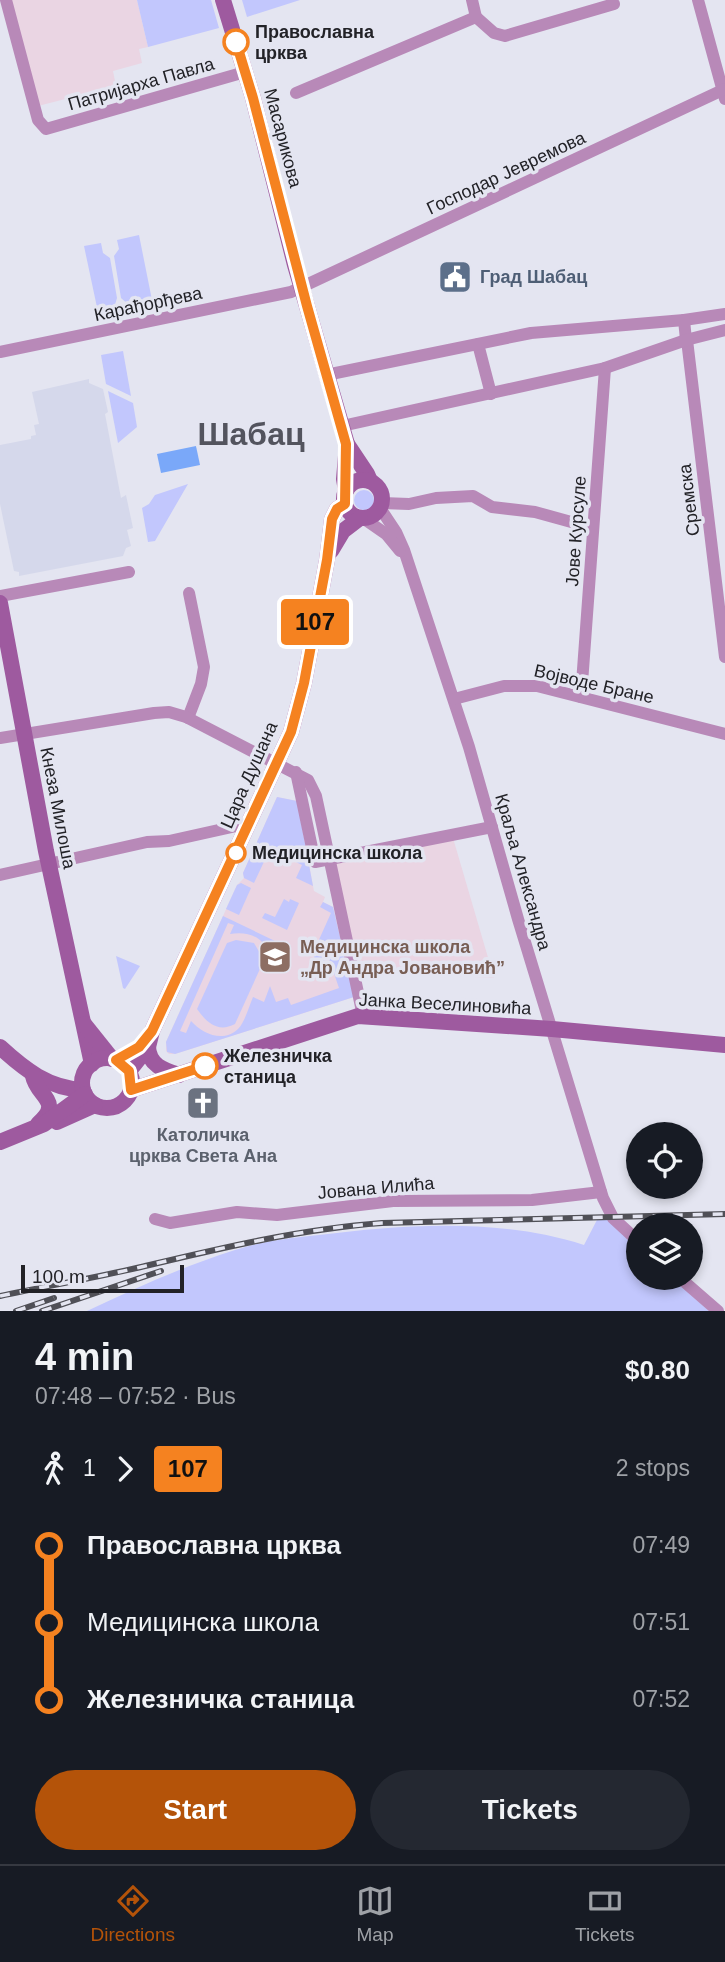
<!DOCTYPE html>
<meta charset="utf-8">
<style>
:root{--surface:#171b24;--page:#242831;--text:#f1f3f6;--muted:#9ea1a6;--line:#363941;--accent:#b45309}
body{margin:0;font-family:Helvetica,sans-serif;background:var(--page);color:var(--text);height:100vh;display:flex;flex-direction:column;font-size:26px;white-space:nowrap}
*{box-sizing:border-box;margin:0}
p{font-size:23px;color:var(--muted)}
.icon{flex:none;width:38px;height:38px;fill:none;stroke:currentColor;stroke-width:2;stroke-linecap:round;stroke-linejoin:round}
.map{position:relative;height:1311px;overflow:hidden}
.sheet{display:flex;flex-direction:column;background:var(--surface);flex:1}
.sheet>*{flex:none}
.badge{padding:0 14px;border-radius:5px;font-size:24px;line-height:46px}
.tools{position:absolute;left:626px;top:1122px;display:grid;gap:14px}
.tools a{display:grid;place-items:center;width:77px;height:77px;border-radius:50%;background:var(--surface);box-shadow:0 4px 10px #0003;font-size:35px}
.scale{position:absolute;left:21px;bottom:18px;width:163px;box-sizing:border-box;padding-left:7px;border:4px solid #222227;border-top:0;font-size:19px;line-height:24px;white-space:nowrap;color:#222227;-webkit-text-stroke:5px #e4e5f1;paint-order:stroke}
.map>.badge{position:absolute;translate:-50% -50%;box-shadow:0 0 0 4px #fff}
.legs{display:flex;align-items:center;gap:10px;height:77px;padding:0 35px;font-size:23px}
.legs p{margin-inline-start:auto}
.headline{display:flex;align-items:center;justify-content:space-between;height:119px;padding:0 35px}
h1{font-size:38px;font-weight:800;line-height:52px}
.action{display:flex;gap:14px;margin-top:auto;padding:14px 35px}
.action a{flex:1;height:80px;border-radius:42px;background:var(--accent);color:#fff;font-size:28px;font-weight:800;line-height:80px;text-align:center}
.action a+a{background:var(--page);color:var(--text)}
ul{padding:0 35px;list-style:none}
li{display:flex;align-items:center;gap:24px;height:77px;font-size:26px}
li i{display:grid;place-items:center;width:10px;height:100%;margin:0 9px;background:currentColor}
li i::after{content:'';width:18px;height:18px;margin:-9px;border:5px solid;border-radius:50%;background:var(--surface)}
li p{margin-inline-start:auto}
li:first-child i{background:linear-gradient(#0000 50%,currentColor 0)}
li:last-child i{background:linear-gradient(currentColor 50%,#0000 0)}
.menu{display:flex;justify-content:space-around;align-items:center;height:98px;border-top:2px solid var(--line);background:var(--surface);font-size:19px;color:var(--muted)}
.menu a{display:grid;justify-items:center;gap:4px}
.menu .active{color:var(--accent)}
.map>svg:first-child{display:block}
.built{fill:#d5d8eb}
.education{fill:#ead5e3}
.green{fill:#c2c7fd}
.water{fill:#7aa8f9}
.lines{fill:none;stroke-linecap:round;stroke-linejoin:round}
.street{stroke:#b889b8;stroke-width:12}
.secondary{stroke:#9e5a9f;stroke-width:16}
.rail-casing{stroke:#505057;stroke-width:6}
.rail{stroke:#e4e5f1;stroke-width:3.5;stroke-dasharray:10;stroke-linecap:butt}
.line-1-casing{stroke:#fff;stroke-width:16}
.line-1{stroke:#f58220;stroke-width:10}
.stop-1-dot{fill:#fff;stroke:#f58220;stroke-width:3.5}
.labels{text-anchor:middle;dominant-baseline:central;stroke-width:7;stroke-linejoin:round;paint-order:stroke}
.stop-label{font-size:18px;font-weight:bold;fill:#222227;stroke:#e4e5f1;text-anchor:start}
.street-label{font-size:18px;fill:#222227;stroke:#e4e5f1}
.service-label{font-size:18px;font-weight:bold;fill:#4e5e75;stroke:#e4e5f1;text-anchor:start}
.education-label{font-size:18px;font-weight:bold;fill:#785e54;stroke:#e4e5f1;text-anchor:start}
.worship-label{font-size:18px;font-weight:bold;fill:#5b616d;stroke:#e4e5f1}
.town-label{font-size:32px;font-weight:bold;fill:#53545e;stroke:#e4e5f1}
</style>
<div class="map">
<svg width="725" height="1311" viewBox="0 0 725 1311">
<rect width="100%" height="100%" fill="#e4e5f1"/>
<polygon class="built" points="89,379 89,383 103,389 108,412 105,414 121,498 126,495 133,528 127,530 131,546 126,548 123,556 19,576 19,572 14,571 0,504 0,445 31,439 31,436 36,435 34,425 39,424 32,392"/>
<g class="education">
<polygon points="9,0 137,0 148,47 139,49 142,63 113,71 116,86 38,106"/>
<polygon points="277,797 297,801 314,891 325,897 323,902 333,907 354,997 175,1054 169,1054 166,1051 166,1042 237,885 244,878 243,873"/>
<polygon points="453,838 494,978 356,971 328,863"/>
</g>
<g class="green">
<polygon points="137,0 211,0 219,28 148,47"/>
<polygon points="242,0 300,0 247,17"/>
<polygon points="139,235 152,300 129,305 121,298 114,256 119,249 117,240"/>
<polygon points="101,243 103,253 110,258 117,298 114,308 98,312 84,246"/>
<polygon points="123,351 131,396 106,384 101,355"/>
<polygon points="108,391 133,403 137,427 118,443"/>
<polygon points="188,484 155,541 148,542 142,508 149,504 155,495"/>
<circle cx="364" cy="500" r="10"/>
<polygon points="277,797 297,801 313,886 296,878 302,865 270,849 254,883 244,878 243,873"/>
<polygon points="241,883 251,888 239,915 226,909 237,885"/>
<polygon points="284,899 289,902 290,899 299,903 287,930 262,918 265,913 275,917"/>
<path d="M 323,902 L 333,907 L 354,997 L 175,1054 L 167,1052 L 166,1042 L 223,916 L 275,941 L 269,955 C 264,936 247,931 230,934 L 234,925 L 228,923 L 180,1031 L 186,1033 L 191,1021 C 203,1034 223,1043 238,1029 C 245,1022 249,1006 253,997 L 264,1002 L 270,986 L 276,1002 L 288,998 L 291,1005 L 339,988 L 329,959 L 316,964 L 313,953 L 331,913 L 320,907 Z"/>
<path d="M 236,940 L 254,943 L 264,960 L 235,1024 C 218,1033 207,1023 197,1009 L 227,943 Z"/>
<polygon points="116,956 140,966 125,989 123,988"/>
<path d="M 598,1218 L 606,1218 L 639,1249 L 639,1278 L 672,1278 L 709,1311 L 87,1311 C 136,1288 184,1266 235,1250 C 262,1241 291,1238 319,1235 C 406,1224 500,1218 584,1245 Z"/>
</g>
<polygon class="water" points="196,446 200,465 161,473 157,454"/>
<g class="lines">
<g class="street">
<polyline points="6,0 38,120 46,129 245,72"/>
<polyline points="698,0 725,99"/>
<polyline points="476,17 494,33 505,36 614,4"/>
<polyline points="296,93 476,17 472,0"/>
<polyline points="684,320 725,314"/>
<polyline points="687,340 725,657"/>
<polyline points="478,344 491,394"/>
<polyline points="0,352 291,292 725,89"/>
<polyline points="326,375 531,333 684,320 686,340"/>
<polyline points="342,426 605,368 686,340 725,330"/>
<polyline points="382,503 409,504 436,498 473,496 492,507 535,512 593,528"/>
<polyline points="380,508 396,532 404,550 469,747 518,919 603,1198 613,1218 639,1242"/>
<polyline points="363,518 386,534 400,551"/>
<polyline points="0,596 129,572"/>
<polyline points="581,697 605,368"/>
<polyline points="454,699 504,686 537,686 725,734"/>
<polyline points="188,718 201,684 204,667 189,593"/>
<polyline points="0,738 154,713 169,712 186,717 308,780 316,796 363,1016"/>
<polyline points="296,772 315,862 492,827"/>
<polyline points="0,875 147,842 169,841 250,823"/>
<polyline points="155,1219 170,1223 237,1212 277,1215 393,1201 532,1200 601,1192"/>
<polyline points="680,1278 718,1311"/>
</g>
<g class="secondary">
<polyline points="223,0 253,98 295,265 347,444 344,479 346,491"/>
<polyline points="347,444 367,474 370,481"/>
<circle cx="363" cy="499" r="19"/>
<polyline points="331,551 343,531 360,518"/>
<polyline points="0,603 46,851 92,1064"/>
<polyline points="84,1024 112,1059"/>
<path d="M 0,1047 C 25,1070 48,1088 83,1090"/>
<path d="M 148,1047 C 149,1065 163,1070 179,1075"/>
<circle cx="107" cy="1083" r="25"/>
<polyline points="129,1071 148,1047 152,1031 291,732 304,683 327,560 332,519 337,509 345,504"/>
<path d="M 33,1076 C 37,1097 64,1101 38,1124"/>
<polyline points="131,1090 358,1016 552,1029 725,1045"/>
<polyline points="57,1122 95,1105"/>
<polyline points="0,1142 44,1124 85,1094"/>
</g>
<defs>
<g id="rail">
<path d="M 0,1296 C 47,1286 94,1278 141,1267 C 221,1248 300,1229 382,1223 L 725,1214"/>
<polyline points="16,1311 54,1298"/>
<polyline points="42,1311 161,1271"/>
</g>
</defs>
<use href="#rail" class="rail-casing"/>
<use href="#rail" class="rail"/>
</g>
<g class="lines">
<defs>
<polyline id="line-1" points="205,1066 131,1090 129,1071 116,1060 139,1047 152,1031 291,732 304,683 327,560 332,519 337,509 345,504 346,444 307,306 253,98 236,42"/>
</defs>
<use href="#line-1" class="line-1-casing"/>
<use href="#line-1" class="line-1"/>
</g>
<defs>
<symbol id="civic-square" viewBox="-11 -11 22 22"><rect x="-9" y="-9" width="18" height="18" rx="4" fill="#5c6f8a" stroke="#e4e5f1"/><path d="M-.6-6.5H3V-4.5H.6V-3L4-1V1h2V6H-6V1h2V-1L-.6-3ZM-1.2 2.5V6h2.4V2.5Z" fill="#fff"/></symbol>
<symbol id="school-square" viewBox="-11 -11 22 22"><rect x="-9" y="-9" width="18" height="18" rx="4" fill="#8d6e63" stroke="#e4e5f1"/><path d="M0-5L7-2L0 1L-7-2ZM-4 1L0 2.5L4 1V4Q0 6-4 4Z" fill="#fff"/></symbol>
<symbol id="church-square" viewBox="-11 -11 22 22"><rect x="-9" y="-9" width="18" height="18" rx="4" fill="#6b7280" stroke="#e4e5f1"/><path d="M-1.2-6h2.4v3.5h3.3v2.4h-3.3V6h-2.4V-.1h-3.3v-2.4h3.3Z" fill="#fff"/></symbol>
</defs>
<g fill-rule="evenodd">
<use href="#civic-square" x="436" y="258" width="38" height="38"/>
<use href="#school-square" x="256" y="938" width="38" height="38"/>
<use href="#church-square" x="184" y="1084" width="38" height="38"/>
</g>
<g class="stop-1-dot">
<circle cx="236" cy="42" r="12"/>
<circle cx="236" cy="853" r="9"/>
<circle cx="205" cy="1066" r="12"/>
</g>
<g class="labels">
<g class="stop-label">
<text x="255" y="32">Православна<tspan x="255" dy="21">црква</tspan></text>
<text x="252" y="853">Медицинска школа</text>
<text x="224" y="1056">Железничка<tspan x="224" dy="21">станица</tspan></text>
</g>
<g class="street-label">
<text transform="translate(141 84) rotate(-16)">Патријарха Павла</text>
<text transform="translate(283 138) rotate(75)">Масарикова</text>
<text transform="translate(506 173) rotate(-25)">Господар Јевремова</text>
<text transform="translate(148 304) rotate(-12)">Карађорђева</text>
<text transform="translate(689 500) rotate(-97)">Сремска</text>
<text transform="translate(576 531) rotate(-86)">Јове Курсуле</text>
<text transform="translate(594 684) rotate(13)">Војводе Бране</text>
<text transform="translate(249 775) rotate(-66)">Цара Душана</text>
<text transform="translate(58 808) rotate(79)">Кнеза Милоша</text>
<text transform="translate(523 872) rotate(74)">Краља Александра</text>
<text transform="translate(445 1004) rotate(3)">Јанка Веселиновића</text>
<text transform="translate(376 1188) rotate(-5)">Јована Илића</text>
</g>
<g class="service-label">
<text x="480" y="277">Град Шабац</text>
</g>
<g class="education-label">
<text x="300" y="947">Медицинска школа<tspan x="300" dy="21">„Др Андра Јовановић”</tspan></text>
</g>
<g class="worship-label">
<text x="203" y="1135">Католичка<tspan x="203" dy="21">црква Света Ана</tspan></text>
</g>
<g class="town-label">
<text x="251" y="434">Шабац</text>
</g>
</g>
</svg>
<div class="tools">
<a><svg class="icon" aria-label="locate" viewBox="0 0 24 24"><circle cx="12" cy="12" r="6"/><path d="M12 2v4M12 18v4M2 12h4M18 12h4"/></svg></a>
<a><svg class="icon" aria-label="layers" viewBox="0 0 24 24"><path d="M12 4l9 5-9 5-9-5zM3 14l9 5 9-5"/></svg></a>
</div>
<div class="scale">100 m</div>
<b class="badge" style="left:315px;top:622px;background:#f58220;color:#111">107</b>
</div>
<section class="sheet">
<div class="headline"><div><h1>4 min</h1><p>07:48 – 07:52 · Bus</p></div><b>$0.80</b></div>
<div class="legs"><svg class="icon" aria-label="walk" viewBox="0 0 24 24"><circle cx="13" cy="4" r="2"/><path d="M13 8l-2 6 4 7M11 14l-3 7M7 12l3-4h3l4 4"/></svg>1<svg class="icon" aria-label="forward" viewBox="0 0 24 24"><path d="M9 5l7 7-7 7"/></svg><b class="badge" style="background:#f58220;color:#111">107</b><p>2 stops</p></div>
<ul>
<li><i style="color:#f58220"></i><b>Православна црква</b><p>07:49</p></li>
<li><i style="color:#f58220"></i><span>Медицинска школа</span><p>07:51</p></li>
<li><i style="color:#f58220"></i><b>Железничка станица</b><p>07:52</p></li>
</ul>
<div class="action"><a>Start</a><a>Tickets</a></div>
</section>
<nav class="menu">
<a class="active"><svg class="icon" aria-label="directions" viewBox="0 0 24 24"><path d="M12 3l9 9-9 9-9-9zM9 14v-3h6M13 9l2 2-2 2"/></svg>Directions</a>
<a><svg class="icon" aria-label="map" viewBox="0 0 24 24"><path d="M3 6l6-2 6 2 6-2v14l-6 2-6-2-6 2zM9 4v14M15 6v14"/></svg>Map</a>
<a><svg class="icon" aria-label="tickets" viewBox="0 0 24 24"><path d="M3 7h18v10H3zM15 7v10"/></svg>Tickets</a>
</nav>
